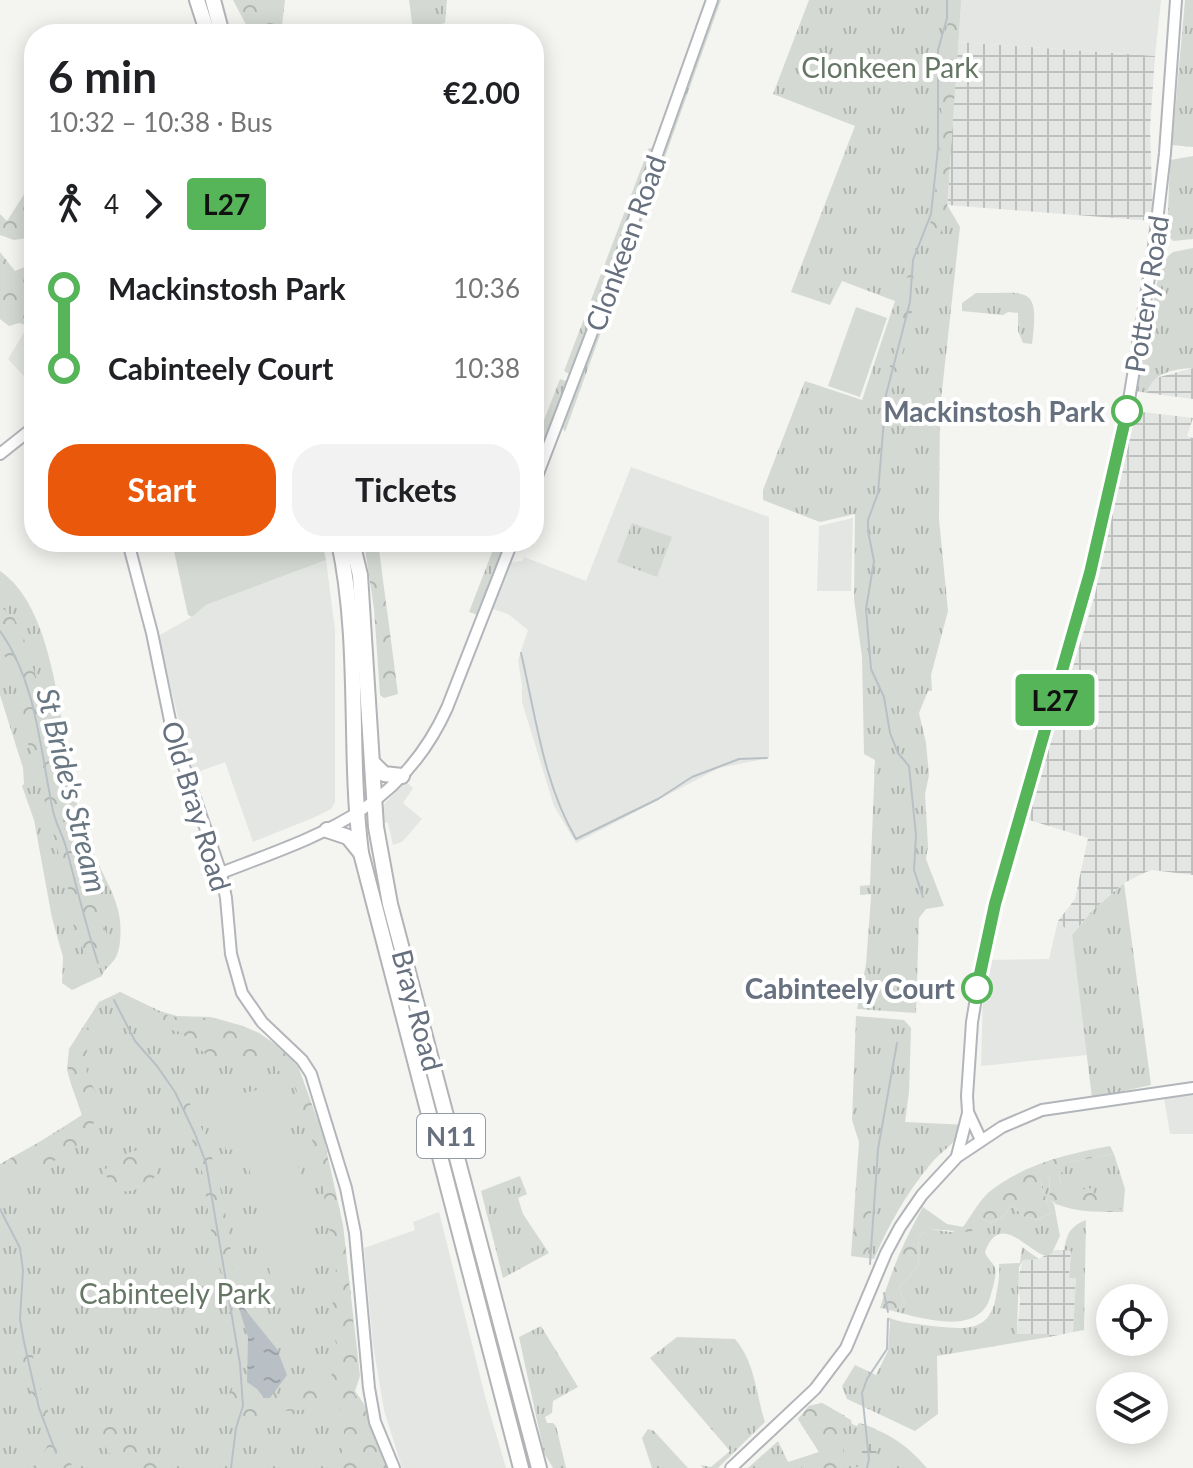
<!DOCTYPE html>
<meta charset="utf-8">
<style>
:root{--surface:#fff;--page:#f2f2f2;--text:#202124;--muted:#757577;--accent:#ea580c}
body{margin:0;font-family:Lato,sans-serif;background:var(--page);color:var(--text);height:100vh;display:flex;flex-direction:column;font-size:30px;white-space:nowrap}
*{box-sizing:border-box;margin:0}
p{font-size:26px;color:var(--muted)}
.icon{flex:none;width:44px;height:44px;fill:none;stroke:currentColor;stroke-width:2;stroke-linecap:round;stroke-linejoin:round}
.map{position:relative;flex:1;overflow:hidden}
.details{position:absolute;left:24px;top:24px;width:520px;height:528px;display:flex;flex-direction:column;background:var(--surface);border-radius:32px;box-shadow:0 4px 20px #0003}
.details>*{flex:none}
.badge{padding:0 16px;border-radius:6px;font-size:28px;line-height:52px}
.controls{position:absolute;left:1096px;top:1284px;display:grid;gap:16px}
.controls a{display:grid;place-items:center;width:72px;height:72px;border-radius:50%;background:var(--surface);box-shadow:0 4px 20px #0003;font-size:40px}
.map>.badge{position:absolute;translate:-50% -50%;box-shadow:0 0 0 4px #fff}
.legs{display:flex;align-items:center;gap:12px;height:88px;padding:0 24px;font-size:26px}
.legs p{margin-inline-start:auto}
.headline{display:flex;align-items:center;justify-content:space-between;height:136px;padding:0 24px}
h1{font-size:44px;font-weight:700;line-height:60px}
.action{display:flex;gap:16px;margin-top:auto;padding:16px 24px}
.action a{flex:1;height:92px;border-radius:32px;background:var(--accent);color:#fff;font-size:32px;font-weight:700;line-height:92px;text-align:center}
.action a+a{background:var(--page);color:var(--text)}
ul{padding:0 24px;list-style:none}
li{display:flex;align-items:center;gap:28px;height:80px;font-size:30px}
li i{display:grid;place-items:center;width:12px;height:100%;margin:0 10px;background:currentColor}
li i::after{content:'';width:20px;height:20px;margin:-10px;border:6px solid;border-radius:50%;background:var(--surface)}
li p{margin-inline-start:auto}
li:first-child i{background:linear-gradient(#0000 50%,currentColor 0)}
li:last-child i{background:linear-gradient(currentColor 50%,#0000 0)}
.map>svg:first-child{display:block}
.built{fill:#e4e6e4}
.industrial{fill:url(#industrial-grid)}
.grass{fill:url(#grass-tufts)}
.forest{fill:url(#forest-crowns)}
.wetland{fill:url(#wetland-marsh)}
.pitch{fill:#d4dad3}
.water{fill:url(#water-ripples)}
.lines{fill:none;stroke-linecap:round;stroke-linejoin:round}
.stream{stroke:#b9c0c5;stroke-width:2}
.secondary-casing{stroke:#b2b5ba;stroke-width:14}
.highway-casing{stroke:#b1b3b6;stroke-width:18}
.secondary{stroke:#fff;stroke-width:10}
.highway{stroke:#fff;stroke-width:14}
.line-1-casing{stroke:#fff;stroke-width:18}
.line-1{stroke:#56b559;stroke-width:12}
.stop-1-dot{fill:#fff;stroke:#56b559;stroke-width:4}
.labels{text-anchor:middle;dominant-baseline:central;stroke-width:8;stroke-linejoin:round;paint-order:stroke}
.shield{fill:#fff;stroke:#959ba5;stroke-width:2}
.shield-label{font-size:26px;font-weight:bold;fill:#67707e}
.park-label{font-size:28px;fill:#667665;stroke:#fff}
.street-label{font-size:28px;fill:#67707e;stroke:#fff}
.stop-label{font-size:28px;font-weight:bold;fill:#67707e;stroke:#fff;text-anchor:end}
.water-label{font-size:30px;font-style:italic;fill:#687782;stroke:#fff}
</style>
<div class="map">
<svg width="1193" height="1468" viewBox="0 0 1193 1468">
<defs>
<pattern id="industrial-grid" width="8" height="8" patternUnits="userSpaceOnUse" patternTransform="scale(2)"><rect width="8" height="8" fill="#e4e6e4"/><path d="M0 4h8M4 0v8" fill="none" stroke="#bdbfbe"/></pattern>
<pattern id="grass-tufts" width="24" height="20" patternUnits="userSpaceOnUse" patternTransform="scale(2)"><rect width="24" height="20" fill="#d4dad3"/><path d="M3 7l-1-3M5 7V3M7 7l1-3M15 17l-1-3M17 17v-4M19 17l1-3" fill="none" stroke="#b0b5b0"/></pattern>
<pattern id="forest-crowns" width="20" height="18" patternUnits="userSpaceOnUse" patternTransform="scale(2)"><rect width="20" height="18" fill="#d4dad3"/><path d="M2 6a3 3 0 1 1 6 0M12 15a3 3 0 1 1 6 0" fill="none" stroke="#b0b5b0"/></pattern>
<pattern id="wetland-marsh" width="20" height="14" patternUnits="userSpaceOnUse" patternTransform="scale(2)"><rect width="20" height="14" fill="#d4dad3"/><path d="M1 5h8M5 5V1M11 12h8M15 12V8" fill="none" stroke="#b0b5b0"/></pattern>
<pattern id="water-ripples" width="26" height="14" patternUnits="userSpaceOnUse" patternTransform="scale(2)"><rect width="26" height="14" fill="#b9c0c5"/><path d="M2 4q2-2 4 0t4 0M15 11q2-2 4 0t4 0" fill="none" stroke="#9aa0a5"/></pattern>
</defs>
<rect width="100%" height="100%" fill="#f4f4f1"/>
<g class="built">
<polygon points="961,0 1161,0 1155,56 958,42"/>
<polygon points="28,326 34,328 34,381 23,375 8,359"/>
<polygon points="631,467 769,517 769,758 719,768 576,843 554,806 522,702 522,685 518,660 528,630 508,614 493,609 511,562 522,561 524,557 586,581"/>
<polygon points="853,518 851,591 817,591 819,526"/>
<polygon points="326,560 335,630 335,802 331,809 315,817 253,842 225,762 192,774 158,636 192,617 206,605"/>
<polygon points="406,782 413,788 403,803 422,819 402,842 393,845 388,823 383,822 381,812 385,803"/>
<polygon points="1058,921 1072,935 1087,1055 981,1066 984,960 1049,959"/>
<polygon points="1193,1091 1193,1134 1170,1134 1164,1098"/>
<polygon points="439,1212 486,1400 506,1468 402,1468 384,1410 373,1345 364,1248 415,1230 413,1222"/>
</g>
<g class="industrial">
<polygon points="958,42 1155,56 1150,128 1153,221 947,205"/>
<polygon points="1193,368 1193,399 1147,393 1150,383 1156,378"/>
<polygon points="1134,411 1193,418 1187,436 1193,438 1193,875 1152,870 1146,872 1124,883 1092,911 1072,935 1058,921 1075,899 1088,838 1026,819 1095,595 1130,414"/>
<polygon points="1054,1250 1071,1250 1069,1277 1076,1278 1073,1332 1049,1337 1048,1334 1017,1335 1020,1301 1018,1278 1023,1260 1039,1259"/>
</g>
<g class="grass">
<polygon points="409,0 447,0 445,23 413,30"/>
<polygon points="717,0 721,0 640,227 637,226"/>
<polygon points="809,0 961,0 947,205 960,227 940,409 939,519 948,611 931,675 932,691 928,691 919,713 926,743 929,775 925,794 928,846 926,859 944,906 926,909 919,918 916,1013 857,1009 866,964 871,897 871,894 860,895 860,886 870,885 875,760 864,754 862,657 854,599 855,514 820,522 763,500 763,490 805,381 862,400 895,301 842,281 830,305 791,292 855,126 773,94"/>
<polygon points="1185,0 1193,0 1193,147 1172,145"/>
<polygon points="649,148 654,149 628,227 571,375 564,371"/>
<polygon points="1193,156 1193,239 1173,241 1167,234 1170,160"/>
<path d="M 1193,248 L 1193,368 C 1174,369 1152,373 1147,393 L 1136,391 L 1161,262 L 1173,252 Z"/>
<polygon points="618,277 621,277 565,432 561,425"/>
<path d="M 976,293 C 1028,294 1040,283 1032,344 L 1023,343 L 1018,331 L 1018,313 L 1008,312 L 1003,315 L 962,311 L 962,303 Z"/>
<polygon points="560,379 569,382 534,470 534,446"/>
<polygon points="632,523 672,537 657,577 617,562"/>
<polygon points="496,542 507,542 478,615 469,612"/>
<path d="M 0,571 C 61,613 59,745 79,811 C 83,825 87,839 93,852 C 102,874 117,896 120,920 C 121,931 121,947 116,957 C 112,965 105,967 102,976 L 72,990 L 62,983 L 63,957 L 52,918 L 34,820 L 22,786 L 24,784 L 23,768 L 0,695 Z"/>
<polygon points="1124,883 1151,1085 1092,1098 1072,935 1092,911"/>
<polygon points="120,992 160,1011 177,1016 211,1017 243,1026 259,1033 281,1048 298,1066 323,1135 343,1225 360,1376 355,1391 364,1404 388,1468 0,1468 0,1167 82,1115 67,1070 69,1049 99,1002"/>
<path d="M 856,1016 L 904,1020 L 911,1028 L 909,1092 L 905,1122 L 968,1125 C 958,1141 941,1151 929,1166 C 906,1194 888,1226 874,1259 L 851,1256 L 859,1142 L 852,1120 Z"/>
<polygon points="1114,1154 1125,1189 1123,1212 1075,1209 1055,1204 1061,1184 1059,1175 1068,1162"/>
<path d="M 1049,1173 L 1050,1200 L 1054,1204 L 1060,1236 L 1052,1253 L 1046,1256 C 1026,1250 1000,1211 985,1252 C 987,1259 993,1262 995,1268 C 997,1275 993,1287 991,1294 C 982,1337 924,1319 893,1311 L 905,1305 L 899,1287 L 918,1267 L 919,1237 L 927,1229 L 952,1232 L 981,1218 L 990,1223 L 1004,1216 L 1011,1205 L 1025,1217 L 1037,1220 L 1051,1213 L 1040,1182 L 1040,1174 Z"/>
<polygon points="520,1176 527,1194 518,1198 523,1214 549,1253 503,1278 481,1191"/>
<path d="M 1086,1220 L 1084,1330 L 1073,1332 L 1076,1278 L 1069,1278 L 1071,1251 L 1064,1250 C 1067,1234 1070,1226 1086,1220 Z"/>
<path d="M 1022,1247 L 1039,1259 L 1023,1260 L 1019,1267 L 1017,1334 L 1048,1334 L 1049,1337 L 937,1356 L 938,1414 L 915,1431 L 847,1399 L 842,1386 L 855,1365 L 876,1375 L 888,1351 L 890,1322 L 887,1317 C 901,1323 917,1324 932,1326 C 963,1329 990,1334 996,1296 C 998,1285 1000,1275 999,1264 L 1020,1263 Z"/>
<polygon points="541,1326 578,1387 553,1401 552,1413 545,1417 547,1423 553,1423 556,1426 566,1468 553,1468 544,1453 519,1337"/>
<path d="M 677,1337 L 735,1339 C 755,1362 756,1394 765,1422 L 718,1468 L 703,1468 L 701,1465 L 711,1467 L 730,1451 L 650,1358 Z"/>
<path d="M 822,1403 L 851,1420 L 852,1424 L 857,1426 L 859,1423 C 889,1433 906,1444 927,1468 L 748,1468 L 778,1441 L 788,1462 L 819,1452 L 798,1419 L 809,1406 Z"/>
<polygon points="648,1429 654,1431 688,1468 652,1468 642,1438"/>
</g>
<g class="forest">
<polygon points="233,0 285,0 281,34 251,34"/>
<path d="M 949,0 L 961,0 L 947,205 L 957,222 L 953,226 L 943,226 L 941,232 L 927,229 L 932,219 L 941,142 L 942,45 C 945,29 952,17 949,0 Z"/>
<path d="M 28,188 L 34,194 C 34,204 30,208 25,215 L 34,216 L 34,237 L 14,240 L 0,235 L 0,214 L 7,221 Z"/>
<polygon points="0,252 15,271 34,263 34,327 19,323 9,326 0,319"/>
<path d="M 913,271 C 919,317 896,366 886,411 L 881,401 L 883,386 L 893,358 L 907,277 Z"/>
<polygon points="364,542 378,542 398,694 384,698 380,695 374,609"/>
<polygon points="0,606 14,618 23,636 49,718 60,779 87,869 90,891 110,942 105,958 90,961 74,934 73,908 41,787 38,767 28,744 28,729 8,660 0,651"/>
<path d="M 120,992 L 162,1014 L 180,1018 L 210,1018 L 246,1029 L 280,1049 L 297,1065 L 322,1132 L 343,1228 L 359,1376 L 353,1388 L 355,1395 L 363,1405 L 387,1468 L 335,1468 L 346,1443 L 339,1407 L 258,1413 L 252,1425 L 242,1430 C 223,1421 225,1405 233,1387 L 247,1382 L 270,1398 L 274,1394 L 283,1395 L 300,1388 L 321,1385 L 331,1377 L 338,1352 L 331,1322 L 336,1268 L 321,1177 L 307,1119 L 294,1086 L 269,1061 L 251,1056 L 221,1062 L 210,1058 L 180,1032 L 151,1025 L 129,1010 L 117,995 Z"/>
<path d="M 82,1029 L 90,1030 C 89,1043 84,1061 87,1073 C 88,1081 95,1088 97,1096 C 105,1147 37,1170 0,1185 L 0,1164 L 68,1126 L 82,1115 C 70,1077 57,1066 82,1029 Z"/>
<path d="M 181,1095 L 185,1096 C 209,1133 220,1183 228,1227 C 231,1245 231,1265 235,1283 C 236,1289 238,1293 238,1301 L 234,1304 L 222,1275 L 212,1238 L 203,1175 L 187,1124 L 173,1098 Z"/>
<path d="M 1110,1146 L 1114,1154 L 1069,1162 L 1059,1176 L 1061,1184 L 1073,1191 L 1090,1188 C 1103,1206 1113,1199 1123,1212 C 1100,1212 1069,1213 1050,1200 L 1049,1174 L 1041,1174 L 1040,1182 L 1051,1213 L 1037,1220 L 1025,1217 L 1011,1205 L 1004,1216 L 990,1223 L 981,1218 L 971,1232 L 927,1229 L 919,1237 L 918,1267 L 899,1287 L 905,1305 L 893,1311 L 880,1308 C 891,1272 904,1240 923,1207 L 947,1224 L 963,1227 C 971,1216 979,1201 989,1192 C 1024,1164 1067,1154 1110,1146 Z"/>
<path d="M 140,1150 C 180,1167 143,1198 113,1190 L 104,1171 C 111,1161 127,1151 140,1150 Z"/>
<polygon points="863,1203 871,1209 869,1250 862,1256 853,1252 857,1212"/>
<polygon points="21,1334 29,1337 41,1392 54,1427 45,1431 34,1406 19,1349 17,1340"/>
<polygon points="822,1403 845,1416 840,1430 844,1448 844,1468 802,1468 797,1460 819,1452 798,1419 809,1406"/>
<path d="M 104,1420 L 118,1429 L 123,1438 C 139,1441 146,1448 152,1463 L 163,1464 L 166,1468 L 121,1468 L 96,1435 L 97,1425 Z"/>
<path d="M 58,1433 L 73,1468 L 32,1468 C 47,1456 45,1441 58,1433 Z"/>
</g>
<polygon class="wetland" points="860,1423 876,1429 877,1468 856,1468"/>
<g class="pitch">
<polygon points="856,307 887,318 860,397 828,386"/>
<polygon points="172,542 322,542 326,560 206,605 192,617 188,615"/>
<polygon points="279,1085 322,1265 271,1278 245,1148 226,1150 213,1100"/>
</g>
<polygon class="water" points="240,1303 277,1349 287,1375 270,1398 264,1398 257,1389 247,1382 248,1337 238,1305"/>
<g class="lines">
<g class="stream">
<path d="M 0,631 C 37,683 40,750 53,811 C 56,825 64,837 67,851 C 77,888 86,926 98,963"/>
<path d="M 521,653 C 536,717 543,782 576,839 L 658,799 L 692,777 L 739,759 L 767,758"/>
<polyline points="923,897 914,870 916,835 909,766 898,753 890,733 884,697 871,669 866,609 874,561 868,531 868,520 878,493 886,395 910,302 913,260 931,214 938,148 938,50 947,18 947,0"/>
<polyline points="114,1000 135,1041 157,1066 175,1092 195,1134 206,1163 240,1364 243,1406 236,1428 231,1468"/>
<polyline points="0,1209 20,1248 23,1270 20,1319 24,1342 39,1408 56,1453"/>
<polyline points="870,1264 878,1149 897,1043"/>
<polyline points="884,1293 888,1312"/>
<polyline points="867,1468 869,1459 862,1393 867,1379 887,1349 888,1319"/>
</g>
<defs>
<g id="secondary">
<polyline points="0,454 34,427"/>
<polyline points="534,484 615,272 712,0"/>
<polyline points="128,542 152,633 173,735 221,873 226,898 231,954 242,993 262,1022 302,1060 311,1074 346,1188 355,1233 369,1388 375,1422 394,1468"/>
<path d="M 221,873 C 319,835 400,812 447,708 L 512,542"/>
<polyline points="981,1140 968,1112 967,1096 972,1022 984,950 995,904 1090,573 1128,406 1154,247 1165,153 1176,0"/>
<polyline points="957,1156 968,1113"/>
<polyline points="731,1468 815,1389 846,1348 886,1253 900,1227 922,1195 957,1157 1002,1127 1042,1110 1193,1088"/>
</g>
<g id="highway">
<polyline points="197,0 208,34"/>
<polyline points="213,0 222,34"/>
<path d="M 339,542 C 361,646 348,749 361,853 L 521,1468"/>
<polyline points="352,542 360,575 376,827 390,904 539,1468"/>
<polyline points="373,763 384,774 402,776"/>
<polyline points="327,830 348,837 361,853"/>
</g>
</defs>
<use href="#secondary" class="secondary-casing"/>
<use href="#highway" class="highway-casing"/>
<use href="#secondary" class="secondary"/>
<use href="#highway" class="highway"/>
</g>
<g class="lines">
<defs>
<polyline id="line-1" points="977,988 995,904 1090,573 1127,411"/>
</defs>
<use href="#line-1" class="line-1-casing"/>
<use href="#line-1" class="line-1"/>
</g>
<g class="stop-1-dot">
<circle cx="1127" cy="411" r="14"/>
<circle cx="977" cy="988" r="14"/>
</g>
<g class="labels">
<rect class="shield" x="417" y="1114" width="68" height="44" rx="6"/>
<g class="shield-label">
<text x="451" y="1136">N11</text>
</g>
<g class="park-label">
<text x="890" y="67">Clonkeen Park</text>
<text x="175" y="1293">Cabinteely Park</text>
</g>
<g class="street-label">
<text transform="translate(625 243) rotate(-70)">Clonkeen Road</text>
<text transform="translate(1146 294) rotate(-81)">Pottery Road</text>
<text transform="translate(197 806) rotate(73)">Old Bray Road</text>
<text transform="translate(418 1010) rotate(75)">Bray Road</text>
</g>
<g class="stop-label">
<text x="1105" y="411">Mackinstosh Park</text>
<text x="955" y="988">Cabinteely Court</text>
</g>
<g class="water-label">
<text transform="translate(73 790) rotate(76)">St Bride's Stream</text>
</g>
</g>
</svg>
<div class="controls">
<a><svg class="icon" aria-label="locate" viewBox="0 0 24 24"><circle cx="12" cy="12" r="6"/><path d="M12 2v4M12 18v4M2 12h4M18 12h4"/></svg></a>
<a><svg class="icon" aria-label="layers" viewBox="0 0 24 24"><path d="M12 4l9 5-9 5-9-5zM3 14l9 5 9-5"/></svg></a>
</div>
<b class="badge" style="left:1055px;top:700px;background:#56b559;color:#111">L27</b>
<section class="details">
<div class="headline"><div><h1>6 min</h1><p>10:32 – 10:38 · Bus</p></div><b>€2.00</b></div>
<div class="legs"><svg class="icon" aria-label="walk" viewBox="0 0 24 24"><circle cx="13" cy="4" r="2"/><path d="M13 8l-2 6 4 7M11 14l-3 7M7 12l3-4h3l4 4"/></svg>4<svg class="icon" aria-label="forward" viewBox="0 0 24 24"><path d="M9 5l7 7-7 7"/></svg><b class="badge" style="background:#56b559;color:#111">L27</b></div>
<ul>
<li><i style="color:#56b559"></i><b>Mackinstosh Park</b><p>10:36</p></li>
<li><i style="color:#56b559"></i><b>Cabinteely Court</b><p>10:38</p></li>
</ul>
<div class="action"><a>Start</a><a>Tickets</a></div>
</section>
</div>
